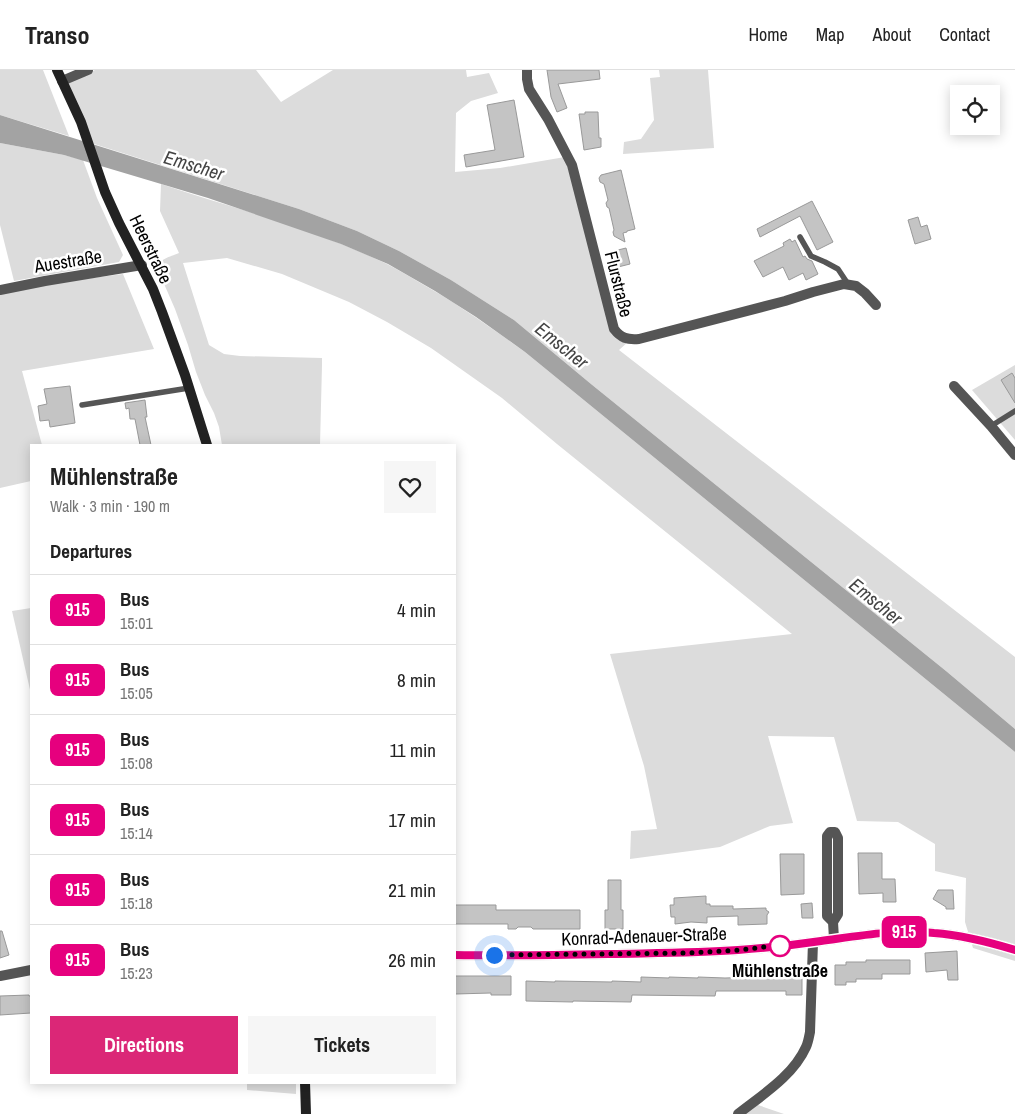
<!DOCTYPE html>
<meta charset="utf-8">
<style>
:root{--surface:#fff;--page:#f6f6f6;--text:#222;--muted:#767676;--line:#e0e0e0;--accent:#db2777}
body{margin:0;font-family:"Archivo Narrow",sans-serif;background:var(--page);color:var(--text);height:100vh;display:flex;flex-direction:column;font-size:19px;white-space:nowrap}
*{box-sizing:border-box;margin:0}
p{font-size:16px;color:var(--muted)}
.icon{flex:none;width:28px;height:28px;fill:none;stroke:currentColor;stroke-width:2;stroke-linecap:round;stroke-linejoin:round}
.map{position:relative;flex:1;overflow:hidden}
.details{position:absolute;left:30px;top:374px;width:426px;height:640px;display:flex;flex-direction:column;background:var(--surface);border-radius:0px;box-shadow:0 2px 12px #0003}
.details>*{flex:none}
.badge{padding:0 10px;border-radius:8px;font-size:18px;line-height:32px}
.controls{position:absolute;left:950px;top:15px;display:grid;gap:10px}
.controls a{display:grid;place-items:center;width:50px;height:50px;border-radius:0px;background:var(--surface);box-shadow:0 2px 12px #0003;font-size:25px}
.you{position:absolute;width:25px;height:25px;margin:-12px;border:4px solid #fff;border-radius:50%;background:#1a73e8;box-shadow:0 0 0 8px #1a73e833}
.map>.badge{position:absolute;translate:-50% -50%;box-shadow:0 0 0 2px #fff}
h2{padding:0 20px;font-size:19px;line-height:45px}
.round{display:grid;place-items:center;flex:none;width:52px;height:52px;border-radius:0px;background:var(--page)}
.summary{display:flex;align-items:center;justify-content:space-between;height:85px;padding:0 20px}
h1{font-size:24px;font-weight:700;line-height:38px}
.cta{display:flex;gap:10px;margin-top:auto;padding:10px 20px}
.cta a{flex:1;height:58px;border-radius:0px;background:var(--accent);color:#fff;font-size:20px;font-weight:700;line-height:58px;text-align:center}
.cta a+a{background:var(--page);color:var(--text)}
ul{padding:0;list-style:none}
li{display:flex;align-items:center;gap:15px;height:70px;padding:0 20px;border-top:1px solid var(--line)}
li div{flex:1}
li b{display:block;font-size:19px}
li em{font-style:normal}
li .badge{min-width:55px;font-weight:700;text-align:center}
header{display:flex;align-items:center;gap:30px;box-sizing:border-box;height:70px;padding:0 25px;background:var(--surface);border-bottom:1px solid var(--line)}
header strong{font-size:24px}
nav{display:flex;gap:28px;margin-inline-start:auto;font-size:18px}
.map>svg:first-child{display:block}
.green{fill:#dcdcdc}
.water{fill:#a3a3a3}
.building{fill:#c4c4c4;stroke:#999}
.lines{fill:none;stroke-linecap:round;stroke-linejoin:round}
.lane{stroke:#555;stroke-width:5.5}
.street{stroke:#555;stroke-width:10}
.secondary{stroke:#222;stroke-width:10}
.line-casing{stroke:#fff;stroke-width:11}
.line{stroke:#e6007e;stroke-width:8}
.walk{stroke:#000;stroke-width:5;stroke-dasharray:0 9}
.stop-dot{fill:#fff;stroke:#e6007e;stroke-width:2.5}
.labels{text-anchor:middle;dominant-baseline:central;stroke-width:5;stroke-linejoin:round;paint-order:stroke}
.street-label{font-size:18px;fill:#000;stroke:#fff}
.stop-label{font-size:18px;font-weight:bold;fill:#000;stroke:#fff}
.water-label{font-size:19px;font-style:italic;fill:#444;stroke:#fff}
</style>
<header>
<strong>Transo</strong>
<nav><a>Home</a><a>Map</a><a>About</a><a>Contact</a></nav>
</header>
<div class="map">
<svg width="1015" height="1044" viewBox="0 0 1015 1044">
<rect width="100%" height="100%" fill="#fff"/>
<g class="green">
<polygon points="0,0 43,0 69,66 0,45"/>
<polygon points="95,0 256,0 281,32 333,0 466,0 467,7 489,3 498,23 471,31 456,43 455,102 500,98 565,87 613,259 629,271 619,280 1015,587 1015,659 946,601 591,314 514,250 451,210 399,181 357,161 299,139 91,73 67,12"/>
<polygon points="659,0 708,0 714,78 623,84 624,72 641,69 654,50 650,8 660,7"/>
<polygon points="0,73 64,85 83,90 97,128 123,185 119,192 14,211 0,155"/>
<path d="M 161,114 C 236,139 315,159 387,194 C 397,199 407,205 417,211 C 455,232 490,257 525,282 L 1015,682 L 1015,891 L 973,878 L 965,852 L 966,808 L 935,801 L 935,774 L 898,752 L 857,751 L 834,667 L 768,666 L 793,753 L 770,756 L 720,777 L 630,789 L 631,761 L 657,759 L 644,696 L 610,584 L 792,564 L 557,374 L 502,328 L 431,278 L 387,252 L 349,232 L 282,204 L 227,188 L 183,193 L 209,275 L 224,284 L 240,286 L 322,288 L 322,295 L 320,375 L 222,375 L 219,357 L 214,343 L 205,325 L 196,302 L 188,275 L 175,239 L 158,200 C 157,189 170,187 179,183 L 160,141 Z"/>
<polygon points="123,204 154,279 22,301 42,375 31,375 31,411 0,418 0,223 45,214"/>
<polygon points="1015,295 1015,370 972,320"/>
<polygon points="31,538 31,624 12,541"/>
<polygon points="247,1013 296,1013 296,1024 247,1020"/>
<polygon points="755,1034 784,1044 743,1044"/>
</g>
<polygon class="water" points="0,45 299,139 357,161 399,181 451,210 514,250 591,314 946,601 1015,659 1015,682 525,282 476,247 435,221 388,194 341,174 208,128 64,85 0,73"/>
<g class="building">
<polygon points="547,0 599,0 600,9 558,14 567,38 557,42 551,27"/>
<polygon points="514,30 524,87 466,97 464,85 495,80 487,35"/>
<polygon points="585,42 598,42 599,68 601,68 601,77 584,80 579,44 585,44"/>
<polygon points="621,100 635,159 627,161 627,162 623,163 625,172 614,166 613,162 614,160 609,138 607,137 606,133 608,130 604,114 600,112 599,108 601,105"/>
<polygon points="812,131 833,172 817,180 800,146 760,167 757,159"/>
<polygon points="918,147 921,157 927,155 931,169 915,174 908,150"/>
<polygon points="790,169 792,172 795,170 803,187 805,186 807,189 812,191 818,204 806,210 803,203 789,210 783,197 763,207 754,191 784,176 783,173"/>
<polygon points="626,178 630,194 618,197 614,181"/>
<polygon points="1012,303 1015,308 1015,333 1001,310"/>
<polygon points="70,316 75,353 50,357 49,350 40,351 38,336 47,334 44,319"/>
<polygon points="145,330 147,347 145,347 151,375 140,375 135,349 130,349 129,338 126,339 125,333"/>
<polygon points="858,783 882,783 882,809 895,809 896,832 883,832 883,823 859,824"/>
<polygon points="780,784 804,784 804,824 781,825"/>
<polygon points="608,810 621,810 621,840 623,840 623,859 605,859 605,840 608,840"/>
<polygon points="938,820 953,820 954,839 946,839 946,837 933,829"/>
<polygon points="706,826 706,834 710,834 710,836 733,836 733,839 766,838 766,840 769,842 767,845 767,854 738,855 738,846 707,847 707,853 691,852 675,854 675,847 671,847 670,835 674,835 674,828"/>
<polygon points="812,833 813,848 802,848 801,834"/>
<polygon points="455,835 496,835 496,840 580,840 580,859 533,859 531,857 518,857 516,859 508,859 508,854 455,854"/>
<polygon points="0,861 2,861 9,885 0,888"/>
<polygon points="957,881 958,910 948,910 947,900 926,902 925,883"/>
<polygon points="866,890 910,890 910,904 882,904 882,909 856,909 856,912 846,912 846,915 835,915 835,895 846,895 846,892 866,892"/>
<polygon points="455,906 511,906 511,925 491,925 491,923 455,924"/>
<polygon points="786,906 802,906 802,925 786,925 786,921 716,921 715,926 632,925 631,932 573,931 573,932 526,931 526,911 555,912 555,911 612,912 612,911 641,912 641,907 669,908 669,907 698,908 698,907 725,908"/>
<polygon points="29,925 29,926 31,926 31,943 0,945 0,926"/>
</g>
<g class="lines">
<g class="lane">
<polyline points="800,167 811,186 825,192 838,199 848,214"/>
<polyline points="82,335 189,318"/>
<polyline points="991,356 1015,341"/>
</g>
<g class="street">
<path d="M 527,0 L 527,9 L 529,19 L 548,49 L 572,95 L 614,259 C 621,268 627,270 639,269 L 785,231 L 813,222 L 844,214 L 856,216 L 865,223 L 876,235"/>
<polyline points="62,11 88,0"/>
<polyline points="0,220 45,211 142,195"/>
<polyline points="954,316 991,356 1015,385"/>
<polyline points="833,852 827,846 827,766 830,762 835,762 838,768 838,844 833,852 834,869"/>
<path d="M 455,885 C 507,886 558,885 610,884 C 653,883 696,883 738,880 C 766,878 794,875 821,871 C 858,866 896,859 934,863 C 961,865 989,872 1015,880"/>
<polyline points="0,906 31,900"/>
<path d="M 738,1044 C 762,1025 793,1006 806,977 C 808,973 809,967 810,962 L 813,872"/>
</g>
<g class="secondary">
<polyline points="57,0 81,52 105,122 119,153 153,219 162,242 185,305 207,375"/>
<polyline points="305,1012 306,1044"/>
</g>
</g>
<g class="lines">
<defs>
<path id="line" d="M 455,885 C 507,886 558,885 610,884 C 653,883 696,883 738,880 C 766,878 794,875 821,871 C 858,866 896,859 934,863 C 961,865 989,872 1015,880"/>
</defs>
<use href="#line" class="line-casing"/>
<use href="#line" class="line"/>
<polyline class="walk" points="494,885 689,883 739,880 782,875 780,876"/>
</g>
<circle class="stop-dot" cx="780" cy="876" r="10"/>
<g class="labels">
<g class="street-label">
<text transform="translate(151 179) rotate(64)">Heerstraße</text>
<text transform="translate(68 191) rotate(-9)">Auestraße</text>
<text transform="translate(619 214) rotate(76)">Flurstraße</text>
<text transform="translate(644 866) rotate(-2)">Konrad-Adenauer-Straße</text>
</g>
<g class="stop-label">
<text x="780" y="900">Mühlenstraße</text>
</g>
<g class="water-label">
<text transform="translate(194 95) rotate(17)">Emscher</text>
<text transform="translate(562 275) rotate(39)">Emscher</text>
<text transform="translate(876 531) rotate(39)">Emscher</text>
</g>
</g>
</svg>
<div class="controls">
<a><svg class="icon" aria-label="locate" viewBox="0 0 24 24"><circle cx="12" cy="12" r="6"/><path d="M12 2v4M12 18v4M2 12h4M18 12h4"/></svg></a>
</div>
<div class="you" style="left:494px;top:885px"></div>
<b class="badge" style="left:904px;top:862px;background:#e6007e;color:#fff">915</b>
<section class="details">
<div class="summary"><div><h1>Mühlenstraße</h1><p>Walk · 3 min · 190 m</p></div><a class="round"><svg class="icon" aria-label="heart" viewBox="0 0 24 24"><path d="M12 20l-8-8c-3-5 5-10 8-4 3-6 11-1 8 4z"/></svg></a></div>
<h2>Departures</h2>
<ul>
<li><span class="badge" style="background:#e6007e;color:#fff">915</span><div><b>Bus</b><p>15:01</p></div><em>4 min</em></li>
<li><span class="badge" style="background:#e6007e;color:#fff">915</span><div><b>Bus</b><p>15:05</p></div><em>8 min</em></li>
<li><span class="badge" style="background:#e6007e;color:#fff">915</span><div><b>Bus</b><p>15:08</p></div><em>11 min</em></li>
<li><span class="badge" style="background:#e6007e;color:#fff">915</span><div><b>Bus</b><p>15:14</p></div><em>17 min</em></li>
<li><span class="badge" style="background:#e6007e;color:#fff">915</span><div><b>Bus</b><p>15:18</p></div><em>21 min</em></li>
<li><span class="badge" style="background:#e6007e;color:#fff">915</span><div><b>Bus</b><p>15:23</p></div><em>26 min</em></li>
</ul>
<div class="cta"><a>Directions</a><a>Tickets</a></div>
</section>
</div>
